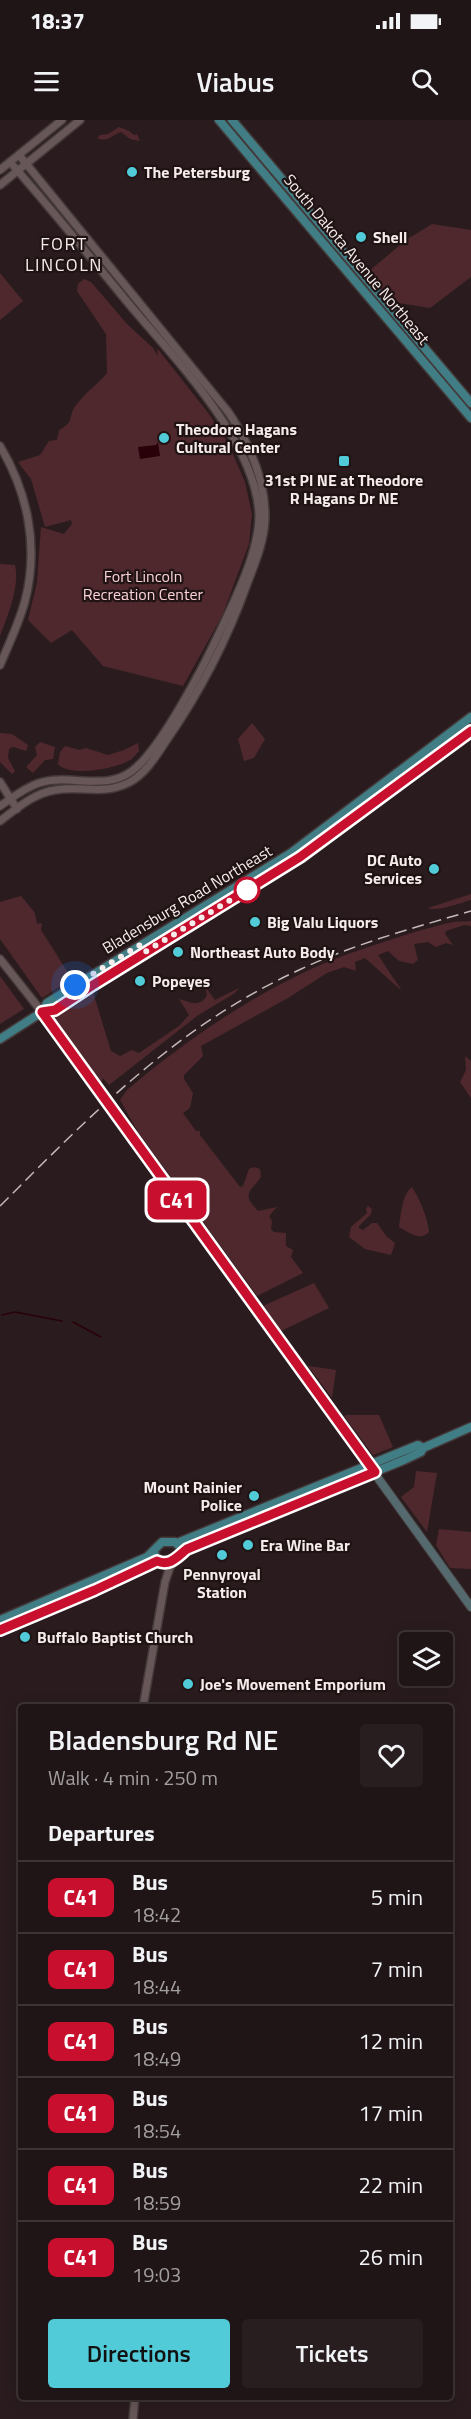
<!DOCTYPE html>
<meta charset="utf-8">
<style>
:root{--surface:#201516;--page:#281e1f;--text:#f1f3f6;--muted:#a29fa1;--line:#3d3435;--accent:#52cbd8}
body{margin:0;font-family:"Titillium Web",sans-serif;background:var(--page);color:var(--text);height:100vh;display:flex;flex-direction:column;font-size:22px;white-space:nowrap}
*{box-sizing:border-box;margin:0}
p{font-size:20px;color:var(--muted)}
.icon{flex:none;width:33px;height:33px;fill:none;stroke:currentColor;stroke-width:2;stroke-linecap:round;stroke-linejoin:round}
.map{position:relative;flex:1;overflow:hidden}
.sheet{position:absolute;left:18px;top:1584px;width:435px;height:696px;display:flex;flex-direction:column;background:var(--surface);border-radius:6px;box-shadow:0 3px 15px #0003,0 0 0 2px var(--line)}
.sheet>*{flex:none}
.badge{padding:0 12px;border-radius:9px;font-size:21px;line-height:39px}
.buttons{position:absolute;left:399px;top:1512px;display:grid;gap:12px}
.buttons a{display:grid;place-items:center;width:54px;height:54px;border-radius:6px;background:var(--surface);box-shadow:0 3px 15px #0003,0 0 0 2px var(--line);font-size:30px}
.you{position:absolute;width:30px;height:30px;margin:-15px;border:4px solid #fff;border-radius:50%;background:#1a73e8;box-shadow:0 0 0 9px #1a73e833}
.map>.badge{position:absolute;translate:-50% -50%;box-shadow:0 0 0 3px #fff}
h2{padding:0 30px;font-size:22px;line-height:54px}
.round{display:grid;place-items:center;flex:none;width:63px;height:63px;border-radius:6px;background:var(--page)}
.overview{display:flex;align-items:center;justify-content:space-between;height:102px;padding:0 30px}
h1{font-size:28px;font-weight:600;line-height:45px}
.action{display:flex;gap:12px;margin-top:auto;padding:12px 30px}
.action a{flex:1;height:69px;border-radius:6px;background:var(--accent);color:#111;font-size:24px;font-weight:600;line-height:69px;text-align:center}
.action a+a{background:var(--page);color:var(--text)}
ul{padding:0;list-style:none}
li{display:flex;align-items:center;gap:18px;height:72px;padding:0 30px;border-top:2px solid var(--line)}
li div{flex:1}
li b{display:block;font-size:22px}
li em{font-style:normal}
li .badge{min-width:66px;font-weight:700;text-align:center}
.status{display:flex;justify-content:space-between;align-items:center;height:42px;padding:0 30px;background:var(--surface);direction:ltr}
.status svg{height:16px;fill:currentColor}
header{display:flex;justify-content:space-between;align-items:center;height:78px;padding:0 30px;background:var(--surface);font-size:27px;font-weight:600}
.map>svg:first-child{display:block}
.green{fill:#4f282d}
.water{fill:#290109}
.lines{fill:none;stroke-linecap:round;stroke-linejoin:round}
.stream{stroke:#290109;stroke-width:1.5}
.tertiary-casing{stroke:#44393a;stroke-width:10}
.secondary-casing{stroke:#44393a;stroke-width:10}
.primary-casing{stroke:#44393a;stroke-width:11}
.tertiary{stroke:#685758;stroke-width:7}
.secondary{stroke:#546a6e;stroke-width:8}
.primary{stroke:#407d84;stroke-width:8}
.rail{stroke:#c5babb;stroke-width:1.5;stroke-dasharray:12 6;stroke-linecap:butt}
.secondary-bridge-casing{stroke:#44393a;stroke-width:10;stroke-linecap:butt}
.secondary-bridge{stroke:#546a6e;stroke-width:8}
.line-casing{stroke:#fff;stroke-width:14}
.line{stroke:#c8102e;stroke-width:9}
.walk{stroke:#f6ecec;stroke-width:6;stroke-dasharray:0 10.8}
.poi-dot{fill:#52cbd8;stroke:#201314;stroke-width:2}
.stop-dot{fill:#fff;stroke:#c8102e;stroke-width:3}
.labels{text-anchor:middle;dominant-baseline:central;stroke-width:4.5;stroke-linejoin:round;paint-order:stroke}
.poi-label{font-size:16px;font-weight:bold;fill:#f6ecec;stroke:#201314;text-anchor:start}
.street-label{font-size:16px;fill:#f6ecec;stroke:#201314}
.park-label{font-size:16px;fill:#fad1d4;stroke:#201314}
.neighbourhood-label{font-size:18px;letter-spacing:1.5px;fill:#f6ecec;stroke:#201314}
</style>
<div class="status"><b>18:37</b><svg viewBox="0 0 49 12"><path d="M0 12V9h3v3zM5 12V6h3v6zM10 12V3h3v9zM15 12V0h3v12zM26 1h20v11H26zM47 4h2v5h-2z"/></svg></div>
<header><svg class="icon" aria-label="menu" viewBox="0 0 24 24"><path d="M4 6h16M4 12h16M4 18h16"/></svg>Viabus<svg class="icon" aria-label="search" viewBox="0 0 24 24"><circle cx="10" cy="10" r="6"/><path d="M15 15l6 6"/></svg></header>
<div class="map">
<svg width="471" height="2299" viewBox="0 0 471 2299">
<rect width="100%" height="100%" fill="#2a1c1e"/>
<g class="green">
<path d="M 119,7 L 129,11 L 134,15 L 137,14 L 140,21 L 130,19 L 121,12 C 113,14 108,23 97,18 L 100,15 L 108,14 Z"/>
<polygon points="432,104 471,110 471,157 430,188 393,182 368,152 406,120"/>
<polygon points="0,153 23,181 0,200"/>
<path d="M 84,159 L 91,162 L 127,204 L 153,228 L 158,236 L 157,228 L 209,294 L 228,323 L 245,362 L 252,394 L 249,424 L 222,496 L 183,566 L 103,546 L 72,510 L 51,523 L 28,500 L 37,462 L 41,407 L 64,414 L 72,404 L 71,400 L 45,407 L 31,359 L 18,342 L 40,335 L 49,321 L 57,320 L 59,310 C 76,302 67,295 77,284 C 86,272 98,264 107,253 L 106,214 L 77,171 L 78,164 Z"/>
<path d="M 0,444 L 15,445 C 20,466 8,495 0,516 Z"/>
<polygon points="252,603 265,619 254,638 244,641 238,619"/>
<polygon points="0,613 12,614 28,625 26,631 13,627 9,629 8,638 15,651 12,654 0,642"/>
<polygon points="40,622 55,627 53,639 45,640 33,653 27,648 27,646 37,635 35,627"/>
<path d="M 138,623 L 139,631 C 135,635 133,639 128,641 C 115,649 68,657 58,644 L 60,632 L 65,626 L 79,630 L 86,628 L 108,635 L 124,630 Z"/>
<path d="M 471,774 L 471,780 C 460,783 437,792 428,788 Z"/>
<polygon points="21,776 35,793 37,804 42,803 41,810 72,859 42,878 0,819 0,782"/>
<path d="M 471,801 L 471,806 L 464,805 L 446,811 L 445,814 L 453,825 L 446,823 L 436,827 L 428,822 L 414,824 L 418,840 L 413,844 L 399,841 L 388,831 L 378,835 L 402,871 L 365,838 L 355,842 L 356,851 L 344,847 L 327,853 L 288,878 L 201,926 L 203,936 L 184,955 L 184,959 L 193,973 L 190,988 L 183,993 L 196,1011 L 200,1011 L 200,1015 L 240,1067 L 243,1066 L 249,1049 L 254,1047 L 260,1049 L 261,1057 C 250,1073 241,1073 258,1091 L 277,1087 L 269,1096 L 272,1101 L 271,1109 L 274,1112 L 286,1113 L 286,1126 L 293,1130 L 291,1137 L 303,1153 L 257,1176 L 138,1012 L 120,980 L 127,970 C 192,915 267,864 348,834 C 381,823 420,809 453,802 C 459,801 465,802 471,801 Z"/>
<polygon points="0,856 24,889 0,904"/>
<path d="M 205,866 L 215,880 L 239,868 L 235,873 L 197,896 L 109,965 L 103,958 L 101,963 L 53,896 L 93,872 L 111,931 L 120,936 L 132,930 L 139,933 L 179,906 L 189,895 L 179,879 C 191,882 198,888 207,876 Z"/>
<polygon points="465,936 471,941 471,978 460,962 466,950"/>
<path d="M 412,1067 C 421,1082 427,1096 429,1112 C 419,1122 409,1112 399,1107 C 401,1095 402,1074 412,1067 Z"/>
<polygon points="368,1086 372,1089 371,1094 359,1106 359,1108 363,1110 372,1103 377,1103 387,1117 395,1123 391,1135 365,1129 349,1117 351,1107 367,1093 366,1089"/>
<polygon points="314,1163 329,1188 281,1211 263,1186"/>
<polygon points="308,1246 336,1250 332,1278"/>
<polygon points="347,1295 379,1295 393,1327 373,1335 344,1296"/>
<polygon points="416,1351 437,1353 427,1412 401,1377 414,1367"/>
<polygon points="439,1409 471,1412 471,1449 450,1448 436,1425"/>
</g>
<polygon class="water" points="158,322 160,336 140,339 138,327 156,325"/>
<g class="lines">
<g class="stream">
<polyline points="2,1195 15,1192 62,1201"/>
<polyline points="73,1202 101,1217"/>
</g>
<defs>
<g id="tertiary">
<polyline points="0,50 62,0"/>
<polyline points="0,65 80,0"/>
<path d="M 0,326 C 28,373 39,427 25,481 C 19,503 9,524 0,545"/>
<polyline points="0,662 17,689"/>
<path d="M 0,686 C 12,678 24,668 39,663 C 69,653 104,672 132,651 C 158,632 198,557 213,526 C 230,490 260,433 259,394 C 255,318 170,234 124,178 C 86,132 49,86 10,42"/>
<path d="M 0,701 C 16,689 34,673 55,670 C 82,665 103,676 130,662 C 146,653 156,636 166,621 C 200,572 227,520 247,464 C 255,443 264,422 265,399 C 266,360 250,325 229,293 L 19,35"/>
<polyline points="0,839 42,892"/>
<polyline points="143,1587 165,1462 170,1447 175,1440"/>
<polyline points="133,2299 135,2277"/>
</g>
<g id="secondary">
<polyline points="42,892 97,969"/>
<polyline points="114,992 471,1487"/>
</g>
<g id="primary">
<polyline points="219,0 471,298"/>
<polyline points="232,0 471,283"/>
<polyline points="42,892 47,883 291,733 471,597"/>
<polyline points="0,919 42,892 55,890 93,865 300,737 471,611"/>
<polyline points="177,1423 418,1325 423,1328"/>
<path d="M 154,1432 L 157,1441 C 170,1447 178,1436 187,1429 L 404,1340 L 421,1332 L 423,1328 L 471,1307"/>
<polyline points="0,1500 147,1437 162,1422 175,1422 179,1426"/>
<polyline points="0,1511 95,1470 157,1441"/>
</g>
</defs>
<use href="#tertiary" class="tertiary-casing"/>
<use href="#secondary" class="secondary-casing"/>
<use href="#primary" class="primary-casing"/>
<use href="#tertiary" class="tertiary"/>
<use href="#secondary" class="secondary"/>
<use href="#primary" class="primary"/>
<path class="rail" d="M 0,1086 C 93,993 177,906 299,850 C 354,824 413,808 471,791"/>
<defs>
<polyline id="secondary-bridge" points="97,969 114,992"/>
</defs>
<use href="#secondary-bridge" class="secondary-bridge-casing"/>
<use href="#secondary-bridge" class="secondary-bridge"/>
</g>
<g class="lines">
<defs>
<path id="line" d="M 0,1510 L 95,1470 L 157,1441 C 170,1447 178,1436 187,1429 L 375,1352 L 42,892 L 55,890 L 93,865 L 300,737 L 471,611"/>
</defs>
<use href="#line" class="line-casing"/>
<use href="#line" class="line"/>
<polyline class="walk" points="75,865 140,825 145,832 247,770"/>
</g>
<g class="poi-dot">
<circle cx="132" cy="52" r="6"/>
<circle cx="361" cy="117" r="6"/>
<circle cx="164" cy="318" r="6"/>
<rect x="338" y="335" width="12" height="12" rx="3"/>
<circle cx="434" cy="749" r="6"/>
<circle cx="255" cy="802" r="6"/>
<circle cx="178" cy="832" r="6"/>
<circle cx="140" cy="861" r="6"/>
<circle cx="254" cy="1376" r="6"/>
<circle cx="248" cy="1425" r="6"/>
<circle cx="222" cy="1435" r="6"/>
<circle cx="25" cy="1517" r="6"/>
<circle cx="188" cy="1564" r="6"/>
</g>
<circle class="stop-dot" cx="247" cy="770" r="12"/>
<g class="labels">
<g class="poi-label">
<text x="144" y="52">The Petersburg</text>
<text x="373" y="117">Shell</text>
<text x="176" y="309">Theodore Hagans<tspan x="176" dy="18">Cultural Center</tspan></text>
<text x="344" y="360" text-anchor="middle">31st Pl NE at Theodore<tspan x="344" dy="18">R Hagans Dr NE</tspan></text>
<text x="422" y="740" text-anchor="end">DC Auto<tspan x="422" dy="18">Services</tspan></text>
<text x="267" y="802">Big Valu Liquors</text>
<text x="190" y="832">Northeast Auto Body</text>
<text x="152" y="861">Popeyes</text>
<text x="242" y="1367" text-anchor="end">Mount Rainier<tspan x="242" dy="18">Police</tspan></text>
<text x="260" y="1425">Era Wine Bar</text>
<text x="222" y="1454" text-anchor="middle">Pennyroyal<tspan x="222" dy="18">Station</tspan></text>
<text x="37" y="1517">Buffalo Baptist Church</text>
<text x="200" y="1564">Joe's Movement Emporium</text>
</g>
<g class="street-label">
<text transform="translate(357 139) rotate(50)">South Dakota Avenue Northeast</text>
<text transform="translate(187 779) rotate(-31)">Bladensburg Road Northeast</text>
</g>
<g class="park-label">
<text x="143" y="456">Fort Lincoln<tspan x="143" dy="18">Recreation Center</tspan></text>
</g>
<g class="neighbourhood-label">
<text x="64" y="123">FORT<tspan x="64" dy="21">LINCOLN</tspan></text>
</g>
</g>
</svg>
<div class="buttons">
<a><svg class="icon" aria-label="layers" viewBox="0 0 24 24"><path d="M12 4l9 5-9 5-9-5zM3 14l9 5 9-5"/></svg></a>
</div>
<div class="you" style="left:75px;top:865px"></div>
<b class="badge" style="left:177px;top:1080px;background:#c8102e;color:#fff">C41</b>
<section class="sheet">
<div class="overview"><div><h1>Bladensburg Rd NE</h1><p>Walk · 4 min · 250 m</p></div><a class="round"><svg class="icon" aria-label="heart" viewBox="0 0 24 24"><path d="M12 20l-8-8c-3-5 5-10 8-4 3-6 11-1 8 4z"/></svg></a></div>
<h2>Departures</h2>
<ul>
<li><span class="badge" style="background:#c8102e;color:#fff">C41</span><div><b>Bus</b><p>18:42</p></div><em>5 min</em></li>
<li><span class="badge" style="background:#c8102e;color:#fff">C41</span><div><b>Bus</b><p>18:44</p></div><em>7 min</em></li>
<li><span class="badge" style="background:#c8102e;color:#fff">C41</span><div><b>Bus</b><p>18:49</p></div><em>12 min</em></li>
<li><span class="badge" style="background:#c8102e;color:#fff">C41</span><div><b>Bus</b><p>18:54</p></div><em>17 min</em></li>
<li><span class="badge" style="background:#c8102e;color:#fff">C41</span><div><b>Bus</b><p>18:59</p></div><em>22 min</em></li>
<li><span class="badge" style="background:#c8102e;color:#fff">C41</span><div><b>Bus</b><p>19:03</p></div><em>26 min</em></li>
</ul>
<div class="action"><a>Directions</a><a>Tickets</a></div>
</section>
</div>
